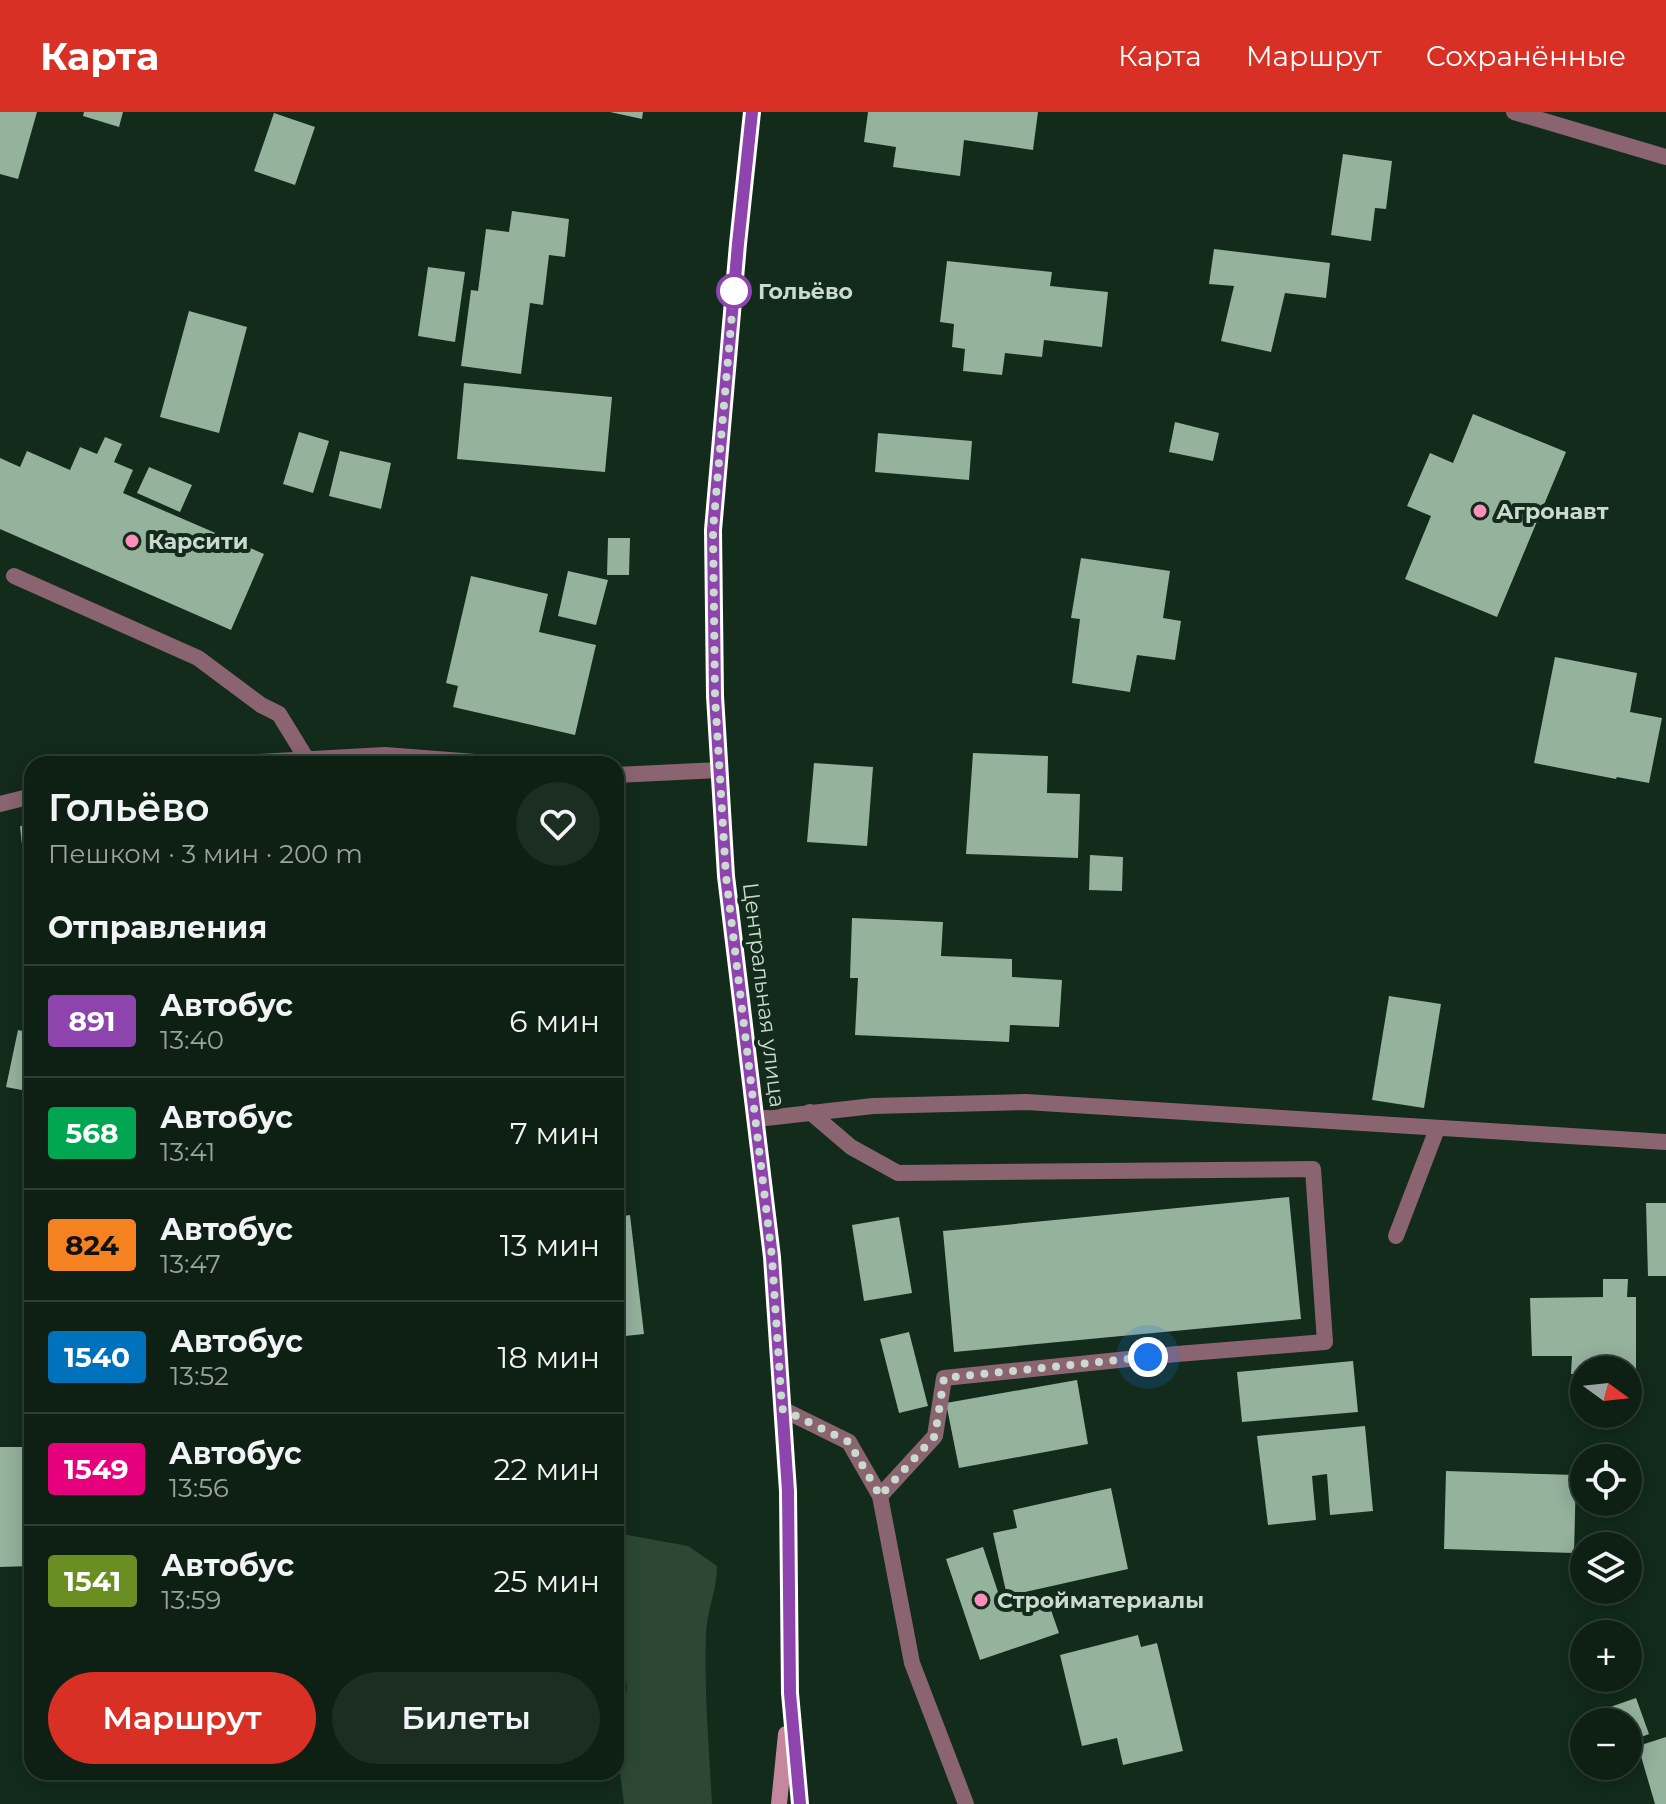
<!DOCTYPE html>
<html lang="ru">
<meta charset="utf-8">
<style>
:root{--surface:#0e2014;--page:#1c2d22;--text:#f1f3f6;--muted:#9ba3a0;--line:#2e3e34;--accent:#d93025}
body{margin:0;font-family:Montserrat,sans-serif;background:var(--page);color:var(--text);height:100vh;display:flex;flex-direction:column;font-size:30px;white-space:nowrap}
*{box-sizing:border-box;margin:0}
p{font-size:26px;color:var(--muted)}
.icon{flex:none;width:44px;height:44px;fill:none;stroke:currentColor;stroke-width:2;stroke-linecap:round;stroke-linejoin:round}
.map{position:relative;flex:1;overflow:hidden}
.sheet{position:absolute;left:24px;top:644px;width:600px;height:1024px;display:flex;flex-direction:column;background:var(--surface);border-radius:24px;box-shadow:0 4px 20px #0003,0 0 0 2px var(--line)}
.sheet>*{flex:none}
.badge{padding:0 16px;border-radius:6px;font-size:28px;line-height:52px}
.needle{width:52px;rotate:105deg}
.buttons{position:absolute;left:1570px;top:1244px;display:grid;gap:16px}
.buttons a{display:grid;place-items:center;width:72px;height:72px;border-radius:50%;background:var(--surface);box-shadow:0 4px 20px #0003,0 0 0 2px var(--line);font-size:40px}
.you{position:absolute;width:40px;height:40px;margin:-20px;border:6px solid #fff;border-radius:50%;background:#1a73e8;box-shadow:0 0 0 12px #1a73e833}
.map>.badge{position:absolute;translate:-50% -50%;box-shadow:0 0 0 4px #fff}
h2{padding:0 24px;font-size:30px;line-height:72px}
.round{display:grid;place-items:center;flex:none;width:84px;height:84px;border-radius:42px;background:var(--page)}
.headline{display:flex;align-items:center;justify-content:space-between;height:136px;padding:0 24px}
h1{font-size:38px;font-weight:600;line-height:60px}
.action{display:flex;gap:16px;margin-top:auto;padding:16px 24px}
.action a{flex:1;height:92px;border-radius:48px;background:var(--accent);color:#fff;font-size:32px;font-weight:600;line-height:92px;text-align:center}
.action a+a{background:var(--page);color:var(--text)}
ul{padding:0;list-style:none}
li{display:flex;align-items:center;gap:24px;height:112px;padding:0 24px;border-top:2px solid var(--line)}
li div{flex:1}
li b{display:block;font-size:30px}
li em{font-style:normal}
li .badge{min-width:88px;font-weight:700;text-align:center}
header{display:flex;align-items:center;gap:48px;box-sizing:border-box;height:112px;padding:0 40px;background:var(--accent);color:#fff}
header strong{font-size:38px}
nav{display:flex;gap:44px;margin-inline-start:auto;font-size:28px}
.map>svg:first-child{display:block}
.green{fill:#2c4834}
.building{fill:#95b29d}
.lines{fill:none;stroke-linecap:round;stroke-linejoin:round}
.service{stroke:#8b6472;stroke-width:16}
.secondary{stroke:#c5879e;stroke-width:16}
.line-casing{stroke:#fff;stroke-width:18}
.line{stroke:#8e44ad;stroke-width:12}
.walk{stroke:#cbdacf;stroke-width:8;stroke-dasharray:0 14.4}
.stop-dot{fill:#fff;stroke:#8e44ad;stroke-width:4}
.poi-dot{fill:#ff8ebb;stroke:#122b1b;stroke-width:3}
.labels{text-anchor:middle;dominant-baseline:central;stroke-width:8;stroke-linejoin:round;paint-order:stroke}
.stop-label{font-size:22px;font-weight:bold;fill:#cbdacf;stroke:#122b1b;text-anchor:start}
.poi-label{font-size:22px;font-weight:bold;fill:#cbdacf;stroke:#122b1b;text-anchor:start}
.street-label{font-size:22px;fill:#cbdacf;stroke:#122b1b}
</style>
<header>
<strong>Карта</strong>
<nav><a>Карта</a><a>Маршрут</a><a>Сохранённые</a></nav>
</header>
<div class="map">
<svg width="1666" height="1692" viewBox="0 0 1666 1692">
<rect width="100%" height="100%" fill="#122b1b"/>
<path class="green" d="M 622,1422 L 688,1434 L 717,1454 C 717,1478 707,1498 706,1522 C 704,1579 709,1635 712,1692 L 624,1692 L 618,1645 L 627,1576 L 619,1501 L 616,1497 L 616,1431 Z"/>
<g class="building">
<polygon points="0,0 37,0 18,67 0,62"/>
<polygon points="84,0 123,0 119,15 83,4"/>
<polygon points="610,0 643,0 642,7"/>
<polygon points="868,0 1038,0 1033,38 964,28 960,64 893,55 896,35 864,30"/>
<polygon points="274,1 315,15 295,73 254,59"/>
<polygon points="1343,42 1392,49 1386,97 1375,96 1371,129 1331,123"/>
<polygon points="512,99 569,107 565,145 549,143 543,193 530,191 521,262 461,254 471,178 478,179 486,117 509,120"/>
<polygon points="1214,137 1330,151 1326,186 1285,181 1271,240 1221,229 1234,174 1209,172"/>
<polygon points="947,149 1052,160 1050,174 1108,180 1102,235 1044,228 1042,245 1005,241 1002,263 963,259 965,237 952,235 954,212 940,210"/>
<polygon points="428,155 465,160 455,230 418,224"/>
<polygon points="189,199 247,215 219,321 160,305"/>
<polygon points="464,271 612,285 605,360 457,347"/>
<polygon points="1473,302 1566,340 1497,505 1405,467 1431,404 1407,394 1430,341 1453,351"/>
<polygon points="1175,310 1219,321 1213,349 1169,340"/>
<polygon points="299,320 329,329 313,381 283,372"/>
<polygon points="878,321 972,329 969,368 875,360"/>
<polygon points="105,325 122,332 114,350 133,358 123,381 264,442 231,518 0,417 0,346 20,355 27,339 70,358 80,335 97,342"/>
<polygon points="340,339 391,351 381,397 329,384"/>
<polygon points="149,355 192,373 180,400 137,381"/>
<polygon points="608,426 630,426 629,463 607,463"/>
<polygon points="1081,446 1170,459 1163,506 1181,509 1175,548 1137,543 1130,580 1072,571 1080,507 1071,506"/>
<polygon points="568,459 608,468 596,513 558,504"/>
<polygon points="471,464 548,482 539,520 596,533 575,623 453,595 458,574 446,571"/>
<polygon points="1555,545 1637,561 1630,600 1662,606 1649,671 1617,665 1616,667 1534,651"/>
<polygon points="973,641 1048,644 1047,681 1080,682 1078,746 966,742"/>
<polygon points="814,651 873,655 867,734 807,730"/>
<polygon points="32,713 32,750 24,751 20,714"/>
<polygon points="1090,743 1123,745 1122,779 1089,778"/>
<polygon points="852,806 943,810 941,844 1012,847 1012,865 1062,868 1059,915 1010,913 1009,930 855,923 858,866 850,866"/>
<polygon points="1389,884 1441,892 1424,996 1372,988"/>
<polygon points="18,918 32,921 32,980 6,975"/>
<polygon points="1289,1085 1301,1207 954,1240 943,1119"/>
<polygon points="1646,1091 1666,1091 1666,1164 1648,1164"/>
<polygon points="630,1103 644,1222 616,1225 616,1105"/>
<polygon points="899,1105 912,1181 864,1189 852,1113"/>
<polygon points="1603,1167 1628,1167 1627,1185 1636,1185 1636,1261 1628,1261 1628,1258 1584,1258 1584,1262 1571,1262 1572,1244 1532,1244 1530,1186 1603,1185"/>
<polygon points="909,1220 928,1294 899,1301 880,1227"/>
<polygon points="1353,1249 1358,1300 1242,1310 1237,1260"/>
<polygon points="1077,1268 1088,1332 959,1356 946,1291"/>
<polygon points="1365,1314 1373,1399 1330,1403 1327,1362 1312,1364 1316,1408 1268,1413 1257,1324"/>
<polygon points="0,1335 32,1335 32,1454 0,1455"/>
<polygon points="1446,1359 1576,1363 1574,1441 1444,1437"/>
<polygon points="1111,1376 1128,1457 1007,1484 993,1421 1017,1416 1013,1398"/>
<polygon points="983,1435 1003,1495 1045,1481 1059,1521 980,1548 946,1447"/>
<polygon points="1138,1523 1141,1535 1157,1531 1183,1639 1123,1653 1117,1626 1082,1634 1060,1543"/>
<polygon points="1636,1586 1649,1622 1628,1630 1628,1610 1593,1610 1590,1602"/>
<polygon points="1666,1625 1666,1692 1655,1692 1638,1634"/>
</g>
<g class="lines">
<g class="service">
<polyline points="1514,0 1666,45"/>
<polyline points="14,464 198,546 261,593 279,602 306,646"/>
<polyline points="224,652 385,643 501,652"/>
<polyline points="616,663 719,658"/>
<polyline points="0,692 32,684"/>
<polyline points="810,1000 851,1035 898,1061 1313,1057 1325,1230 1177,1242 944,1266 935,1324 880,1384"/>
<polyline points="757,1007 873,994 1026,990 1666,1030"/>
<polyline points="1396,1124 1437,1017"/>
<polyline points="782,1297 849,1330 880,1384 912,1551 966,1692"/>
</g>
<g class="secondary">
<polyline points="752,0 738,132 713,418 715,584 726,764 772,1145 788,1379 790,1581 800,1692"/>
<polyline points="779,1692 786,1622"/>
</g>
</g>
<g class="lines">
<defs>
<polyline id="line" points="752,0 738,132 713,418 715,584 726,764 772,1145 788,1379 790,1581 800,1692"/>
</defs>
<use href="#line" class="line-casing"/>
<use href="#line" class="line"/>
<polyline class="walk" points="734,179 713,418 715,584 726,764 772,1145 782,1297 849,1330 880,1384 935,1324 944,1266 1148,1245"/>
</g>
<circle class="stop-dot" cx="734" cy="179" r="16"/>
<g class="poi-dot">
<circle cx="1480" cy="399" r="8"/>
<circle cx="132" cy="429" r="8"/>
<circle cx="981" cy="1488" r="8"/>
</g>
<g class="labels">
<g class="stop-label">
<text x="758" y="179">Гольёво</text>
</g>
<g class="poi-label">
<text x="1496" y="399">Агронавт</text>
<text x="148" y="429">Карсити</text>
<text x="997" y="1488">Стройматериалы</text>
</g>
<g class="street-label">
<text transform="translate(764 883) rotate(83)">Центральная улица</text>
</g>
</g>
</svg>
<div class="buttons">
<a><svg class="needle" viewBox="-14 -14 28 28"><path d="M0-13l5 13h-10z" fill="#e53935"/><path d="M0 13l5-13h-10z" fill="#9ba3a0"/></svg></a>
<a><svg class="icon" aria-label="locate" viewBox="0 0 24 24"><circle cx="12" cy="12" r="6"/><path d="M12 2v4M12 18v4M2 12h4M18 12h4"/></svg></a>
<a><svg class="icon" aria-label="layers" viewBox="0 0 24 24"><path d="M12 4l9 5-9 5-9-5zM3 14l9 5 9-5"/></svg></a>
<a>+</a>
<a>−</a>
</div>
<div class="you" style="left:1148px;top:1245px"></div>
<section class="sheet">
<div class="headline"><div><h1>Гольёво</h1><p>Пешком · 3 мин · 200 m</p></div><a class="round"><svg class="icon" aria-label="heart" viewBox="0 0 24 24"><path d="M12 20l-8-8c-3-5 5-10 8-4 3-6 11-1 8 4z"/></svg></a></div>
<h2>Отправления</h2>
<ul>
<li><span class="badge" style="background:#8e44ad;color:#fff">891</span><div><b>Автобус</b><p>13:40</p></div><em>6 мин</em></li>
<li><span class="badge" style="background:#00a651;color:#fff">568</span><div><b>Автобус</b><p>13:41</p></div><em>7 мин</em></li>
<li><span class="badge" style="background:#f58220;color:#111">824</span><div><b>Автобус</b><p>13:47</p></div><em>13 мин</em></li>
<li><span class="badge" style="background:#0072bc;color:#fff">1540</span><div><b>Автобус</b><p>13:52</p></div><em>18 мин</em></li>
<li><span class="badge" style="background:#e6007e;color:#fff">1549</span><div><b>Автобус</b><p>13:56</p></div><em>22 мин</em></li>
<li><span class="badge" style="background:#6b8e23;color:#fff">1541</span><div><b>Автобус</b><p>13:59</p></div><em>25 мин</em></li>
</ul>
<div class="action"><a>Маршрут</a><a>Билеты</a></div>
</section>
</div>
